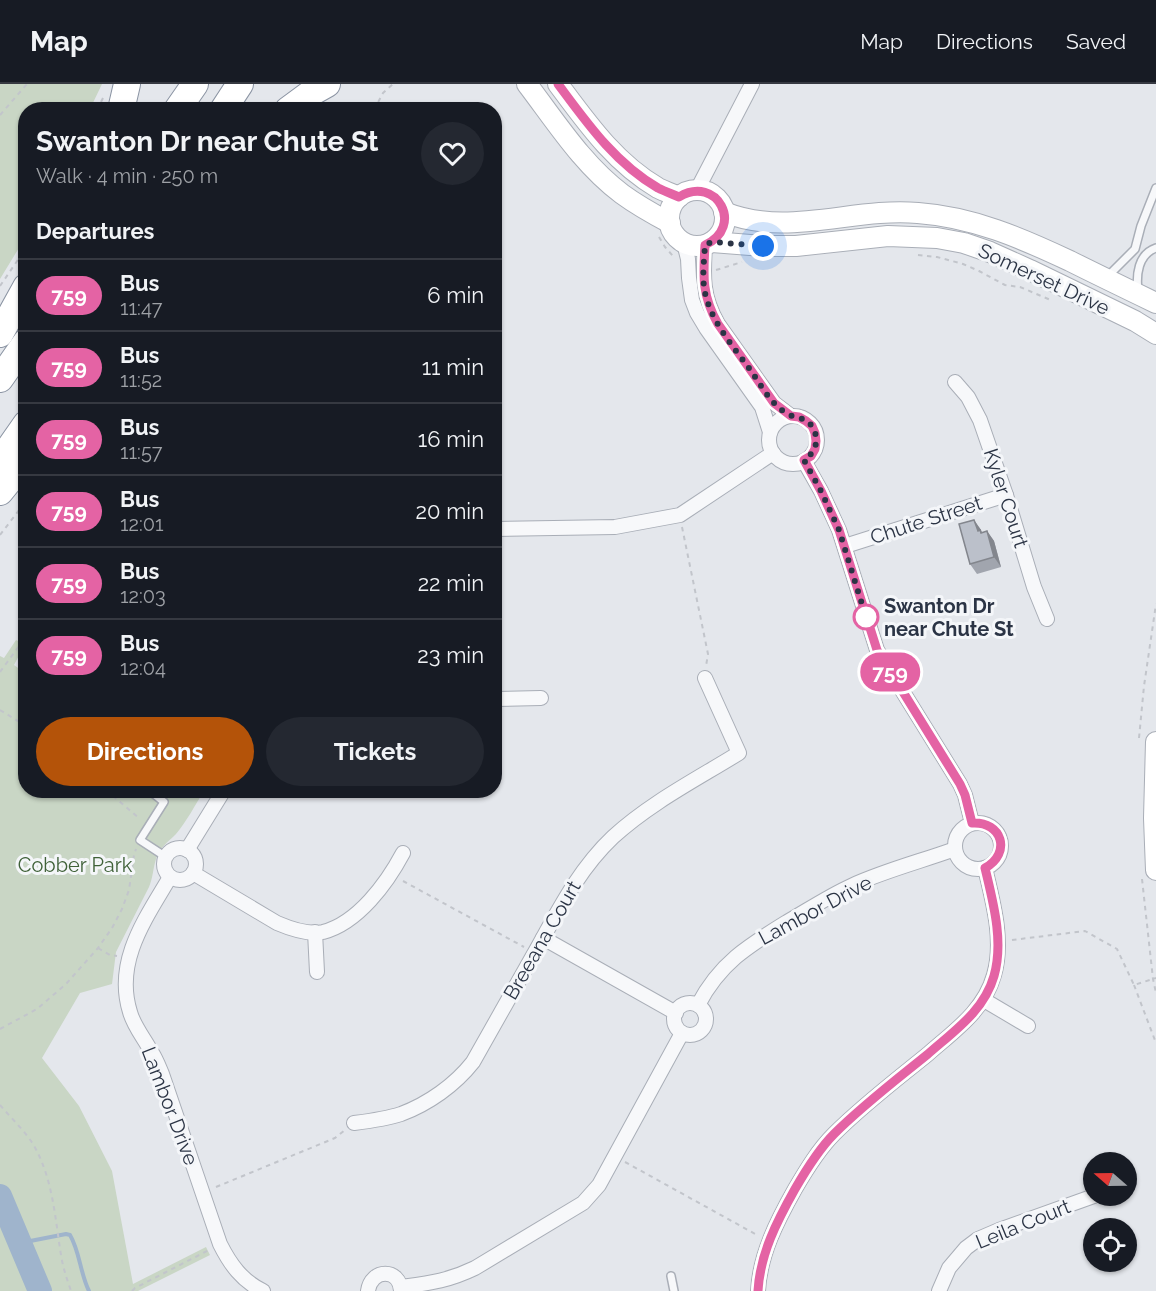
<!DOCTYPE html>
<meta charset="utf-8">
<style>
:root{--surface:#171b24;--page:#242831;--text:#f1f3f6;--muted:#9ea1a6;--line:#363941;--accent:#b45309}
body{margin:0;font-family:Raleway,sans-serif;background:var(--page);color:var(--text);height:100vh;display:flex;flex-direction:column;font-size:22px;white-space:nowrap}
*{box-sizing:border-box;margin:0}
p{font-size:20px;color:var(--muted)}
.icon{flex:none;width:33px;height:33px;fill:none;stroke:currentColor;stroke-width:2;stroke-linecap:round;stroke-linejoin:round}
.map{position:relative;flex:1;overflow:hidden}
.details{position:absolute;left:18px;top:18px;width:484px;height:696px;display:flex;flex-direction:column;background:var(--surface);border-radius:24px;box-shadow:0 2px 4px #0004}
.details>*{flex:none}
.badge{padding:0 12px;border-radius:20px;font-size:21px;line-height:39px}
.needle{width:39px;rotate:290deg}
.tools{position:absolute;left:1083px;top:1068px;display:grid;gap:12px}
.tools a{display:grid;place-items:center;width:54px;height:54px;border-radius:50%;background:var(--surface);box-shadow:0 2px 4px #0004;font-size:30px}
.you{position:absolute;width:30px;height:30px;margin:-15px;border:4px solid #fff;border-radius:50%;background:#1a73e8;box-shadow:0 0 0 9px #1a73e833}
.map>.badge{position:absolute;translate:-50% -50%;box-shadow:0 0 0 3px #fff}
h2{padding:0 18px;font-size:22px;line-height:54px}
.round{display:grid;place-items:center;flex:none;width:63px;height:63px;border-radius:32px;background:var(--page)}
.overview{display:flex;align-items:center;justify-content:space-between;height:102px;padding:0 18px}
h1{font-size:28px;font-weight:700;line-height:45px}
.primary-button{display:flex;gap:12px;margin-top:auto;padding:12px 18px}
.primary-button a{flex:1;height:69px;border-radius:36px;background:var(--accent);color:#fff;font-size:24px;font-weight:700;line-height:69px;text-align:center}
.primary-button a+a{background:var(--page);color:var(--text)}
ul{padding:0;list-style:none}
li{display:flex;align-items:center;gap:18px;height:72px;padding:0 18px;border-top:2px solid var(--line)}
li div{flex:1}
li b{display:block;font-size:22px}
li em{font-style:normal}
li .badge{min-width:66px;font-weight:700;text-align:center}
header{display:flex;align-items:center;gap:36px;box-sizing:border-box;height:84px;padding:0 30px;background:var(--surface);border-bottom:2px solid var(--line)}
header strong{font-size:28px}
nav{display:flex;gap:33px;margin-inline-start:auto;font-size:21px}
.map>svg:first-child{display:block}
.green{fill:#c9d6c5}
.lines{fill:none;stroke-linecap:round;stroke-linejoin:round}
.stream{stroke:#9fb4cc;stroke-width:4}
.river{stroke:#9fb4cc;stroke-width:24}
.lane-casing{stroke:#a9aeb7;stroke-width:10}
.street-casing{stroke:#a9aeb7;stroke-width:16}
.secondary-casing{stroke:#a9aeb7;stroke-width:22}
.highway-casing{stroke:#8b94a3;stroke-width:28}
.path{stroke:#c2c5cb;stroke-width:2;stroke-dasharray:4.5 4.5;stroke-linecap:butt}
.lane{stroke:#f7f8fa;stroke-width:7}
.street{stroke:#f7f8fa;stroke-width:14}
.secondary{stroke:#fff;stroke-width:20}
.highway{stroke:#fff;stroke-width:26}
.wall{fill:#a1a5ae}
.shaded-wall{fill:#83868d}
.building{fill:#bbc0ca;stroke:#83868d;stroke-width:1.5}
.line-casing{stroke:#fff;stroke-width:14}
.line{stroke:#e463a4;stroke-width:9}
.walk{stroke:#2b3445;stroke-width:6;stroke-dasharray:0 10.8}
.stop-dot{fill:#fff;stroke:#e463a4;stroke-width:3}
.labels{text-anchor:middle;dominant-baseline:central;stroke-width:6;stroke-linejoin:round;paint-order:stroke}
.street-label{font-size:20px;fill:#2b3445;stroke:#f4f6f9}
.stop-label{font-size:20px;font-weight:bold;fill:#2b3445;stroke:#f4f6f9;text-anchor:start}
.park-label{font-size:20px;fill:#3f6138;stroke:#f4f6f9}
</style>
<header>
<strong>Map</strong>
<nav><a>Map</a><a>Directions</a><a>Saved</a></nav>
</header>
<div class="map">
<svg width="1156" height="1207" viewBox="0 0 1156 1207">
<rect width="100%" height="100%" fill="#e4e7ec"/>
<g class="green">
<polygon points="0,0 102,0 90,25 26,26 25,154 0,195"/>
<path d="M 16,556 L 25,560 L 14,581 L 25,589 L 26,706 L 204,707 C 195,721 187,737 176,750 C 168,758 159,764 156,775 C 153,784 153,794 149,803 L 116,868 L 112,900 L 80,909 L 42,974 L 79,1022 L 112,1087 L 133,1200 L 206,1163 L 210,1171 L 138,1207 L 0,1207 L 0,572 L 4,574 Z"/>
</g>
<g class="lines">
<path class="stream" d="M 20,1159 L 66,1150 L 70,1151 C 80,1168 80,1189 89,1207"/>
<polyline class="river" points="0,1112 40,1207"/>
<defs>
<g id="lane">
<polyline points="1107,193 1135,165 1141,142 1156,104"/>
<path d="M 1138,207 C 1136,191 1138,170 1156,164"/>
<polyline points="149,706 164,718 140,756 166,773"/>
<polyline points="671,1192 674,1207"/>
</g>
<g id="street">
<polyline points="697,106 752,0"/>
<polyline points="684,159 688,175 689,194 692,216 697,229 706,244 762,323 770,348"/>
<path d="M 705,161 C 703,193 702,212 718,240 L 774,319 L 791,332"/>
<polyline points="955,298 968,313 980,336 1006,411 1034,503 1047,535"/>
<circle cx="793" cy="356" r="24"/>
<polyline points="804,377 821,407 839,446 877,566 960,700 965,711 972,739"/>
<polyline points="495,445 615,443 680,431 773,369"/>
<polyline points="845,462 1006,411"/>
<polyline points="495,615 541,614"/>
<circle cx="978" cy="762" r="23"/>
<circle cx="180" cy="780" r="16"/>
<polyline points="187,766 224,706"/>
<path d="M 193,789 L 277,839 C 291,845 308,851 323,848 C 358,839 387,799 403,769"/>
<path d="M 170,793 C 146,834 114,877 130,928 C 134,943 145,955 152,969 C 156,975 159,983 162,990 L 220,1160 C 230,1180 242,1197 263,1207"/>
<polyline points="315,848 317,888"/>
<polyline points="543,854 676,929"/>
<polyline points="984,916 1028,942"/>
<circle cx="690" cy="935" r="16"/>
<path d="M 698,921 C 720,879 748,862 787,838 C 808,826 829,812 851,802 C 883,787 922,777 955,765"/>
<path d="M 354,1039 C 370,1037 386,1035 401,1030 C 428,1020 455,1001 473,978 C 493,942 514,906 534,870 C 557,829 578,786 613,753 C 650,719 697,695 739,669 L 705,594"/>
<polyline points="1126,1100 1129,1099"/>
<path d="M 401,1203 C 430,1199 448,1197 475,1184 L 583,1119 L 599,1101 L 682,949"/>
<path d="M 368,1207 C 371,1184 400,1184 401,1207"/>
<path d="M 758,1207 C 760,1170 777,1137 795,1105 C 806,1086 818,1066 834,1050 C 863,1021 896,996 928,970 C 954,947 984,927 994,891 C 1004,857 993,818 985,784"/>
<polyline points="939,1207 949,1184 966,1164 978,1155 999,1146 1094,1112"/>
</g>
<g id="secondary">
<path d="M 527,0 C 556,38 583,81 622,110 C 637,121 653,130 670,139"/>
<path d="M 558,0 C 587,39 615,79 658,104 C 664,107 672,110 679,113"/>
<circle cx="697" cy="134" r="28"/>
<path d="M 724,128 C 788,154 853,123 918,129 C 973,133 1021,154 1070,177 C 1098,191 1127,205 1156,219"/>
<polyline points="712,158 763,162 796,162 888,152 937,154 964,159 990,168 1030,186 1135,237 1156,250"/>
<polyline points="1156,658 1154,734 1156,786"/>
</g>
<g id="highway">
<polyline points="121,26 127,0"/>
<polyline points="177,26 195,0"/>
<polyline points="223,26 240,0"/>
<polyline points="288,26 311,9 327,0"/>
<polyline points="0,250 26,203"/>
<polyline points="0,295 26,258"/>
<polyline points="0,377 26,340"/>
<polyline points="0,408 26,376"/>
</g>
</defs>
<use href="#lane" class="lane-casing"/>
<use href="#street" class="street-casing"/>
<use href="#secondary" class="secondary-casing"/>
<use href="#highway" class="highway-casing"/>
<g class="path">
<polyline points="97,26 103,14"/>
<polyline points="374,26 383,9 393,0"/>
<polyline points="0,31 27,0"/>
<polyline points="659,153 665,163 673,172"/>
<polyline points="918,171 937,173 963,180 979,187 1005,201 1020,203 1053,217"/>
<polyline points="716,186 742,178"/>
<polyline points="0,202 26,164"/>
<polyline points="682,443 708,570 706,582"/>
<polyline points="0,451 26,417"/>
<polyline points="0,588 22,558"/>
<polyline points="0,626 26,642"/>
<polyline points="1139,654 1144,602 1156,520"/>
<polyline points="106,706 140,735"/>
<polyline points="1142,795 1153,895 1156,909"/>
<polyline points="403,797 524,863"/>
<polyline points="1012,856 1085,847 1117,865 1134,901 1156,894"/>
<polyline points="98,864 110,871 117,872"/>
<polyline points="1134,901 1156,959"/>
<polyline points="0,945 37,925 66,900 98,864 112,844 122,825 129,806 134,771 136,765"/>
<path d="M 0,1021 C 11,1034 24,1046 33,1060 C 53,1094 55,1134 61,1171 C 63,1184 67,1195 71,1207"/>
<polyline points="625,1078 757,1151"/>
<polyline points="216,1103 335,1054 345,1046"/>
<polyline points="132,1207 135,1204 209,1166"/>
</g>
<use href="#lane" class="lane"/>
<use href="#street" class="street"/>
<use href="#secondary" class="secondary"/>
<use href="#highway" class="highway"/>
</g>
<polygon class="wall" points="974,436 981,446 982,449 987,447 994,457 1001,483 977,490 970,480"/>
<g class="shaded-wall">
<polygon points="974,436 981,446 982,449 978,447"/>
<polygon points="987,447 994,457 1001,483 994,473"/>
</g>
<polygon class="building" points="974,436 978,447 980,446 981,449 987,447 994,473 970,480 959,440"/>
<g class="lines">
<defs>
<path id="line" d="M 558,0 C 587,39 615,79 658,104 C 664,107 672,110 679,113 C 717,90 745,143 705,161 C 703,193 702,212 718,240 L 774,319 L 791,332 L 799,333 L 806,337 L 812,342 L 815,349 L 816,357 L 815,365 L 811,372 L 804,376 L 821,407 L 839,446 L 877,566 L 960,700 L 965,711 L 972,739 C 1002,737 1012,769 985,784 C 993,818 1004,857 994,892 C 984,927 954,947 928,970 C 896,996 863,1021 834,1050 C 818,1066 806,1086 795,1105 C 777,1137 760,1170 758,1207"/>
</defs>
<use href="#line" class="line-casing"/>
<use href="#line" class="line"/>
<path class="walk" d="M 763,162 L 712,158 L 705,161 C 704,179 701,199 707,216 C 714,241 736,266 751,287 C 759,298 766,311 775,320 C 779,324 785,329 790,331 C 800,336 806,332 813,344 C 820,357 815,369 804,376 L 821,407 L 839,446 L 866,533"/>
</g>
<circle class="stop-dot" cx="866" cy="533" r="12"/>
<g class="labels">
<g class="street-label">
<text transform="translate(1044 195) rotate(25)">Somerset Drive</text>
<text transform="translate(1006 414) rotate(72)">Kyler Court</text>
<text transform="translate(926 436) rotate(-18)">Chute Street</text>
<text transform="translate(815 826) rotate(-28)">Lambor Drive</text>
<text transform="translate(542 856) rotate(-60)">Breeana Court</text>
<text transform="translate(170 1022) rotate(69)">Lambor Drive</text>
<text transform="translate(1023 1140) rotate(-22)">Leila Court</text>
</g>
<g class="stop-label">
<text x="884" y="522">Swanton Dr<tspan x="884" dy="23">near Chute St</tspan></text>
</g>
<g class="park-label">
<text x="75" y="781">Cobber Park</text>
</g>
</g>
</svg>
<div class="tools">
<a><svg class="needle" viewBox="-14 -14 28 28"><path d="M0-13l5 13h-10z" fill="#e53935"/><path d="M0 13l5-13h-10z" fill="#9ea1a6"/></svg></a>
<a><svg class="icon" aria-label="locate" viewBox="0 0 24 24"><circle cx="12" cy="12" r="6"/><path d="M12 2v4M12 18v4M2 12h4M18 12h4"/></svg></a>
</div>
<div class="you" style="left:763px;top:162px"></div>
<b class="badge" style="left:890px;top:588px;background:#e463a4;color:#fff">759</b>
<section class="details">
<div class="overview"><div><h1>Swanton Dr near Chute St</h1><p>Walk · 4 min · 250 m</p></div><a class="round"><svg class="icon" aria-label="heart" viewBox="0 0 24 24"><path d="M12 20l-8-8c-3-5 5-10 8-4 3-6 11-1 8 4z"/></svg></a></div>
<h2>Departures</h2>
<ul>
<li><span class="badge" style="background:#e463a4;color:#fff">759</span><div><b>Bus</b><p>11:47</p></div><em>6 min</em></li>
<li><span class="badge" style="background:#e463a4;color:#fff">759</span><div><b>Bus</b><p>11:52</p></div><em>11 min</em></li>
<li><span class="badge" style="background:#e463a4;color:#fff">759</span><div><b>Bus</b><p>11:57</p></div><em>16 min</em></li>
<li><span class="badge" style="background:#e463a4;color:#fff">759</span><div><b>Bus</b><p>12:01</p></div><em>20 min</em></li>
<li><span class="badge" style="background:#e463a4;color:#fff">759</span><div><b>Bus</b><p>12:03</p></div><em>22 min</em></li>
<li><span class="badge" style="background:#e463a4;color:#fff">759</span><div><b>Bus</b><p>12:04</p></div><em>23 min</em></li>
</ul>
<div class="primary-button"><a>Directions</a><a>Tickets</a></div>
</section>
</div>
